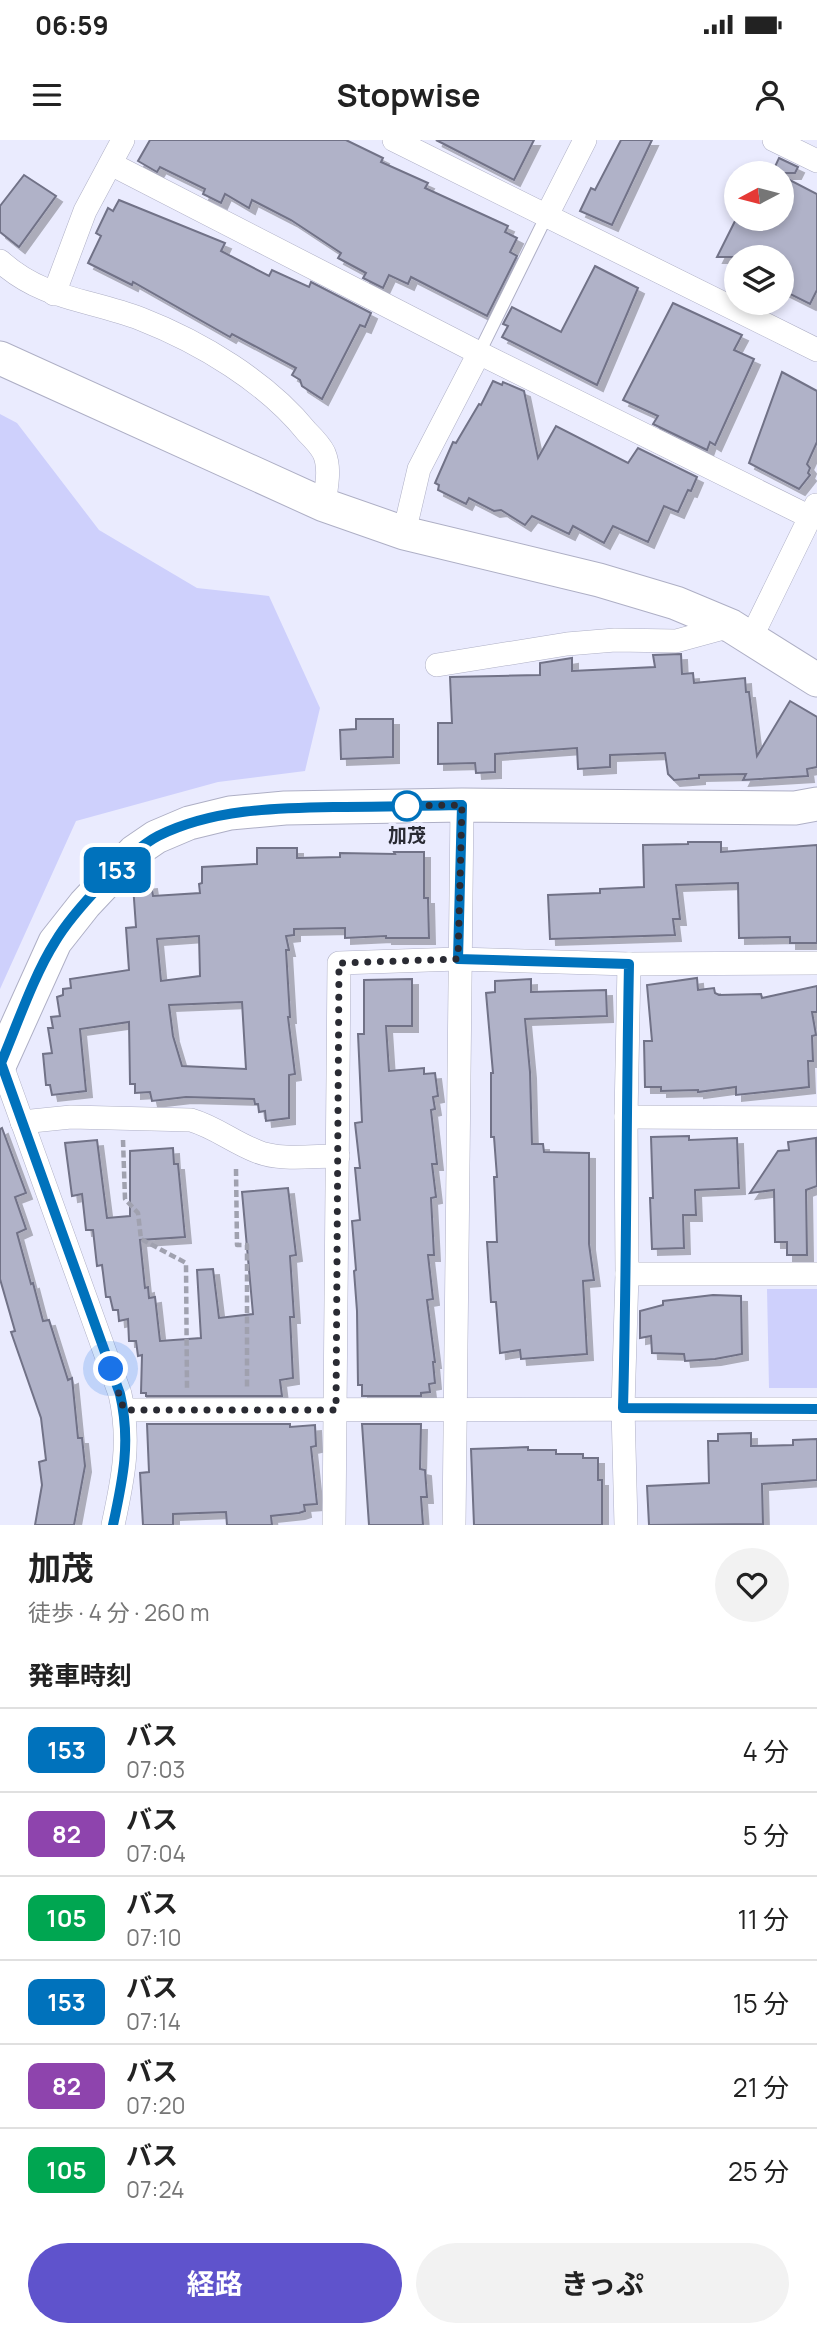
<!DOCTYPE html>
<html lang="ja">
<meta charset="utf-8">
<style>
:root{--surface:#fff;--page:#f2f2f2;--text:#222;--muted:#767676;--line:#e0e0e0;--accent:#5f53cc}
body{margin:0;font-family:Manrope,"Noto Sans JP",sans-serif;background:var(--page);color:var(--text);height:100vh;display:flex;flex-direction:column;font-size:26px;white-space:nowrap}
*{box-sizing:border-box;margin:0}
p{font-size:23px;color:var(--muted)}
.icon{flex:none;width:38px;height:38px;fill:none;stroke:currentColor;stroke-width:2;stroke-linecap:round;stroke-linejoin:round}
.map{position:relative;height:1385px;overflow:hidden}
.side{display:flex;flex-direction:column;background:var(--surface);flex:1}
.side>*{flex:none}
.badge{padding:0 14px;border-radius:10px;font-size:24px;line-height:46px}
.needle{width:46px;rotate:263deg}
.controls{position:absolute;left:724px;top:21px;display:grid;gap:14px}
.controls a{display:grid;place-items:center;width:70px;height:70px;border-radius:50%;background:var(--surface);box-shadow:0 4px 10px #0003;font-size:35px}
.you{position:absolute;width:35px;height:35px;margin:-18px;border:5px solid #fff;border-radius:50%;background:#1a73e8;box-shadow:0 0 0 10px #1a73e833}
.map>.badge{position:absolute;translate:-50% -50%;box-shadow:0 0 0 4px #fff}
h2{padding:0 28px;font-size:26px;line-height:63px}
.round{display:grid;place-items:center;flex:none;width:74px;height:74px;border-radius:37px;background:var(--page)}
.head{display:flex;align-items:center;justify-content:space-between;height:119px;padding:0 28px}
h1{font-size:33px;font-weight:700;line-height:52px}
.primary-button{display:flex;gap:14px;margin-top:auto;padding:14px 28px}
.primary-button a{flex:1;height:80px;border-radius:42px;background:var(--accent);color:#fff;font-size:28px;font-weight:700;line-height:80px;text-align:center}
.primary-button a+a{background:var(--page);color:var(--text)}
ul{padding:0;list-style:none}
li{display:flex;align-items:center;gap:21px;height:84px;padding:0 28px;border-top:2px solid var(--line)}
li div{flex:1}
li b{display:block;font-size:26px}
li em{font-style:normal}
li .badge{min-width:77px;font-weight:700;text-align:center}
.status{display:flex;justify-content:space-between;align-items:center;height:49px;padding:0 35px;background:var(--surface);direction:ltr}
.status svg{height:19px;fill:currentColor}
header{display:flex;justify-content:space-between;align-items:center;height:91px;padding:0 28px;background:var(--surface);font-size:32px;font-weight:700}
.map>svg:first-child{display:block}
.green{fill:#ced0fc}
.building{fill:#b0b2c8;stroke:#717287;stroke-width:2;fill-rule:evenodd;filter:url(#shadow)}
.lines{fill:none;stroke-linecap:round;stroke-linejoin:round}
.lane-casing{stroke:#aeafc5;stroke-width:14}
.street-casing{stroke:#aeafc5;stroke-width:24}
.secondary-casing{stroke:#aeafc5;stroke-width:35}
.path{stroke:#a0a1af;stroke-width:4.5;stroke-dasharray:7 3.5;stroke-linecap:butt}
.lane{stroke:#fff;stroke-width:12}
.street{stroke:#fff;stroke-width:23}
.secondary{stroke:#fff;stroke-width:33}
.line-casing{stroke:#fff;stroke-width:16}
.line{stroke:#0072bc;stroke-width:10}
.walk{stroke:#2a2b33;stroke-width:7;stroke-dasharray:0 12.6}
.stop-dot{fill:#fff;stroke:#0072bc;stroke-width:3.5}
.labels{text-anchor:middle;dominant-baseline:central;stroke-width:7;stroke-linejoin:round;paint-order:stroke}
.stop-label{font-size:19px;font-weight:bold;fill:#2a2b33;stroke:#eaebfe}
</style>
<div class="status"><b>06:59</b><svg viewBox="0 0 49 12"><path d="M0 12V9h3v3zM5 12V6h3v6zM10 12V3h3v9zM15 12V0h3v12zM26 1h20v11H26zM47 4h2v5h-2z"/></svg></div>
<header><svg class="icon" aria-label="menu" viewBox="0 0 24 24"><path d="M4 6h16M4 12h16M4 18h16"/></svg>Stopwise<svg class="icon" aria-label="person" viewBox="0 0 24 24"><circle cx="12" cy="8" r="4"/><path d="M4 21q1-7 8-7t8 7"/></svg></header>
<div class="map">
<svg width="817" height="1385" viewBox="0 0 817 1385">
<defs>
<filter id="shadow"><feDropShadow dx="6" dy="6" stdDeviation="0" flood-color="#0004"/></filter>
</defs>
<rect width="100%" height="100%" fill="#eaebfe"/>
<g class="green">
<polygon points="0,274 17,283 99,390 197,448 269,456 320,568 305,631 218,642 76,681 0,849"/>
<polygon points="767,1149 817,1149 817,1248 769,1248"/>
</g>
<g class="building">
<polygon points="150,0 346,0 383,18 381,22 428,43 425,48 508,86 505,92 517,98 510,112 517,116 487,176 411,137 408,144 389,135 383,148 363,138 366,133 338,118 341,113 291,80 252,60 249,68 225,54 221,63 203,54 205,49 160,27 157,32 138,21"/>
<polygon points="436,0 534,0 514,40"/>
<polygon points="621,0 652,0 612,85 580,71 591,48 595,50"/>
<polygon points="779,18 798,27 795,33 772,33"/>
<polygon points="24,35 56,56 19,107 0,92 0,66"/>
<polygon points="782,36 817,54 817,150 810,164 782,150 782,117 717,117 736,79 782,79"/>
<polygon points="119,60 225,103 221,111 269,136 272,130 309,147 311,142 371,173 365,187 360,185 322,259 302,246 300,240 292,235 296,228 232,194 230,197 133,142 132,145 88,123 101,96 96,93 108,68 113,71"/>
<polygon points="595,126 638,148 597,245 502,197 508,186 503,184 512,167 561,192"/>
<polygon points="673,163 742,195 734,210 754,219 715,305 710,302 707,310 653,284 658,276 623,260"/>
<polygon points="782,232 817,251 817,302 807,324 810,328 808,333 810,335 799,349 749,323"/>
<polygon points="493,241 502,245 503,242 524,251 538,318 556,286 628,323 638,308 697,337 691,351 688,350 678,372 664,366 648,402 613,386 604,403 573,386 569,394 532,376 525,385 501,370 494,371 469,358 466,364 438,350 439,345 435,343 453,302 456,303 479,264 481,265"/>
<polygon points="681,514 682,534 693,533 694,543 745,538 746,552 749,552 757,616 790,561 817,577 817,627 807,629 808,636 743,640 746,634 699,635 699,638 674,640 668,634 665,613 610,615 610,627 578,629 577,608 495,614 495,632 476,633 475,623 438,624 438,583 452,583 450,537 540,535 540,523 572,518 572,531 655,527 653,515"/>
<polygon points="356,579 393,579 393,617 341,619 340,590 356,589"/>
<polygon points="688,702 721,702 721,712 817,705 817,803 790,803 790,797 739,798 738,743 676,745 680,779 673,779 675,795 550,799 548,755 600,753 600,749 644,747 643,705 688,704"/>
<path d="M 257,708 L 297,708 L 297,718 L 340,717 L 340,713 L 395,714 L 394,712 L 424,712 L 424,758 L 428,758 L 429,798 L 386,798 L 386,796 L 345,798 L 345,788 L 294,789 L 294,795 L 286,796 L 289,810 L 286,810 L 290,877 L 288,877 L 295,934 L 289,935 L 289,978 L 266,981 L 265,971 L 259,972 L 258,964 L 255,964 L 254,959 L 186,957 L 152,961 L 150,952 L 135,953 L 135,944 L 130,944 L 129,882 L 80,889 L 86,951 L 52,955 L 50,945 L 46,945 L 43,914 L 52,913 L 48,888 L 53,888 L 51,877 L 60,876 L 57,857 L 63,855 L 63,849 L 71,848 L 70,839 L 129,830 L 126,788 L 136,787 L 133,745 L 151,743 L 153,756 L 200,753 L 199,744 L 202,743 L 202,727 L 257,724 ZM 199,796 L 200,836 L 161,841 L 157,799 ZM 242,862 L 246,929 L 182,926 L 173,896 L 169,865 Z"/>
<polygon points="697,838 698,850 714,848 715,853 719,855 761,854 762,858 817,846 817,872 812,872 816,895 812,896 813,921 808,921 809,947 736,955 736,947 698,952 698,950 661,951 661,947 645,947 644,901 652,901 647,845"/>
<polygon points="412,839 412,886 386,886 389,931 424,928 424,934 435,933 438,956 433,957 435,969 431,970 437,1024 432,1024 436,1057 431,1058 434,1115 428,1115 433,1159 427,1160 435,1222 433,1222 435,1243 429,1244 430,1252 421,1253 421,1256 362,1256 362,1245 358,1245 357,1171 354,1131 356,1130 352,1081 360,1080 355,1028 360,1028 355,983 362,982 358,894 364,894 364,840"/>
<polygon points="531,839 531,852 606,850 607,876 525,879 530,932 532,1004 543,1004 544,1012 589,1013 589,1104 594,1140 583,1141 587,1214 521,1219 520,1210 500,1213 496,1162 491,1162 487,1102 497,1102 494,1037 497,1037 494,997 491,997 491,933 493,933 486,853 495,852 495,841"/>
<polygon points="2,988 26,1053 15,1057 26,1089 17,1093 31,1144 33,1143 43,1181 49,1180 68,1240 72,1238 78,1298 82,1298 85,1326 74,1385 35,1385 42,1345 39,1322 46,1320 41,1278 11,1192 15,1191 0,1139 0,989"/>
<polygon points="689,996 689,1000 737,998 739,1048 695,1050 696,1075 683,1075 684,1108 652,1109 650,1058 653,1058 651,997"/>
<polygon points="816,998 817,1046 806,1050 807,1115 787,1115 787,1102 775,1102 774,1050 750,1053 778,1011 789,1010 788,1002"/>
<polygon points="97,1000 107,1078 130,1076 130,1011 173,1008 174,1024 178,1024 185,1097 140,1100 145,1148 148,1147 149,1158 155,1157 160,1201 201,1198 197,1130 213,1129 219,1178 253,1174 242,1052 288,1048 296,1115 290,1116 294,1177 290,1177 293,1238 280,1240 282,1256 146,1256 146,1253 141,1253 142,1215 138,1216 136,1201 129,1201 128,1179 119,1181 118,1170 113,1170 110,1157 106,1157 102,1125 97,1126 93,1090 86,1090 82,1054 72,1056 65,1003"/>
<polygon points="713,1155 741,1156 742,1214 715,1219 685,1221 684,1214 652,1213 651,1196 640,1198 640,1171 663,1165 663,1161"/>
<polygon points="147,1284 290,1284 290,1287 315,1285 316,1306 311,1307 317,1364 304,1365 305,1371 299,1373 271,1376 272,1385 227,1385 226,1372 173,1374 173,1385 143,1385 140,1333 149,1332"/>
<polygon points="362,1284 421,1284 420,1329 425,1330 427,1357 421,1357 423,1385 369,1385"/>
<polygon points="751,1293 751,1306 793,1305 793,1300 817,1299 817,1340 762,1344 763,1384 649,1385 647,1346 709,1343 708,1301 718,1301 718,1294"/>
<polygon points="528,1307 528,1310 556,1310 556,1314 583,1314 583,1318 598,1318 598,1340 602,1340 602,1385 474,1385 471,1309"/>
</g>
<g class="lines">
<defs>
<polyline id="lane" points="479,213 547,75"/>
<g id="street">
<polyline points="394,0 817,210"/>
<polyline points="774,0 817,21"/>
<polyline points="111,24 479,213 810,377"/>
<polyline points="547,75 585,0"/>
<path d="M 0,121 C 43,160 89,159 141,179 C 200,202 267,242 307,292 C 313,298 320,305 324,313 C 331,329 326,348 324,365"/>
<polyline points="54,154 85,71 123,0"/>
<polyline points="404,393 419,329 479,213"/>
<polyline points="751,498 816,365"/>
<polyline points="437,525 567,504 615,500 676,501 731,486"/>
<path d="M 1,923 L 120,1254 C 131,1301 123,1339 113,1385"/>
<polyline points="626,977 817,978"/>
<path d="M 22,982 L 71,977 L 191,980 C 215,987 233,1002 256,1011 C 279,1021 312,1016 338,1016"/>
<polyline points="627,1134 817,1134"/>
<polyline points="124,1270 817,1269"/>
<polyline points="334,1385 339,823 458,819 629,824 817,823"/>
<polyline points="454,1385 462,665"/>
<polyline points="626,1385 623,1268 627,1134 626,977 629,824"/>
</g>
<g id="secondary">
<polyline points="0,218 324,365 404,393 599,440 676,463 731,486 817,540"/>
<polyline points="0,924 55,802 85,764 134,712 156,697 189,683 230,673 285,668 462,665 795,668 817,664"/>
</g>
</defs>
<use href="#lane" class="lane-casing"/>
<use href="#street" class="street-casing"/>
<use href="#secondary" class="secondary-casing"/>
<g class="path">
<polyline points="123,1000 125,1059 138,1073 141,1099 186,1123 187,1248"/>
<polyline points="236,1029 237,1105 247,1105 247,1248"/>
</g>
<use href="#lane" class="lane"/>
<use href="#street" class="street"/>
<use href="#secondary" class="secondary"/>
</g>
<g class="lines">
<defs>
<path id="line" d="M 113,1385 C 123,1339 131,1301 120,1254 L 1,923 C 17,885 34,835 55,802 C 72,773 129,711 158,696 C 212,669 275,668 334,667 C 377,667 419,666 462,665 L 458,819 L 629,824 C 626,972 627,1120 623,1268 L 817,1269"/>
</defs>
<use href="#line" class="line-casing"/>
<use href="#line" class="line"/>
<polyline class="walk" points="111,1229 124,1270 336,1270 339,823 458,819 462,665 407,666"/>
</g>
<circle class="stop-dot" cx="407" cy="666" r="14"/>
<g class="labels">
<g class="stop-label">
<text x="407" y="695">加茂</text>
</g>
</g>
</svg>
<div class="controls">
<a><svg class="needle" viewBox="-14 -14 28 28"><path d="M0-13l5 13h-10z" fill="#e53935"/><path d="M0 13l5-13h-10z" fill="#767676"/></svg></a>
<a><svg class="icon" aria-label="layers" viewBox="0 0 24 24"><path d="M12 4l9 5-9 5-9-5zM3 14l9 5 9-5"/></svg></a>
</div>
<div class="you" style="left:111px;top:1229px"></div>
<b class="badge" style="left:117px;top:730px;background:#0072bc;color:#fff">153</b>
</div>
<section class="side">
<div class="head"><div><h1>加茂</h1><p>徒歩 · 4 分 · 260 m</p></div><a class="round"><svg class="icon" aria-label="heart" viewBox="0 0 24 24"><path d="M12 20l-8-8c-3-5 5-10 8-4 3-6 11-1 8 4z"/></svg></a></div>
<h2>発車時刻</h2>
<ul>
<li><span class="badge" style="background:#0072bc;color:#fff">153</span><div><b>バス</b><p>07:03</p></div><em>4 分</em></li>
<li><span class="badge" style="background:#8e44ad;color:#fff">82</span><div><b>バス</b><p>07:04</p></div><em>5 分</em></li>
<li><span class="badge" style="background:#00a651;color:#fff">105</span><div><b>バス</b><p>07:10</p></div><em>11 分</em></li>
<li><span class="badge" style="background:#0072bc;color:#fff">153</span><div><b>バス</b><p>07:14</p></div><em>15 分</em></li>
<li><span class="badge" style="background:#8e44ad;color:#fff">82</span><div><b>バス</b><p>07:20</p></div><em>21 分</em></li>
<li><span class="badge" style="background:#00a651;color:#fff">105</span><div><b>バス</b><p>07:24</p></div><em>25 分</em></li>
</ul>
<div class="primary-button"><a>経路</a><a>きっぷ</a></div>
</section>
